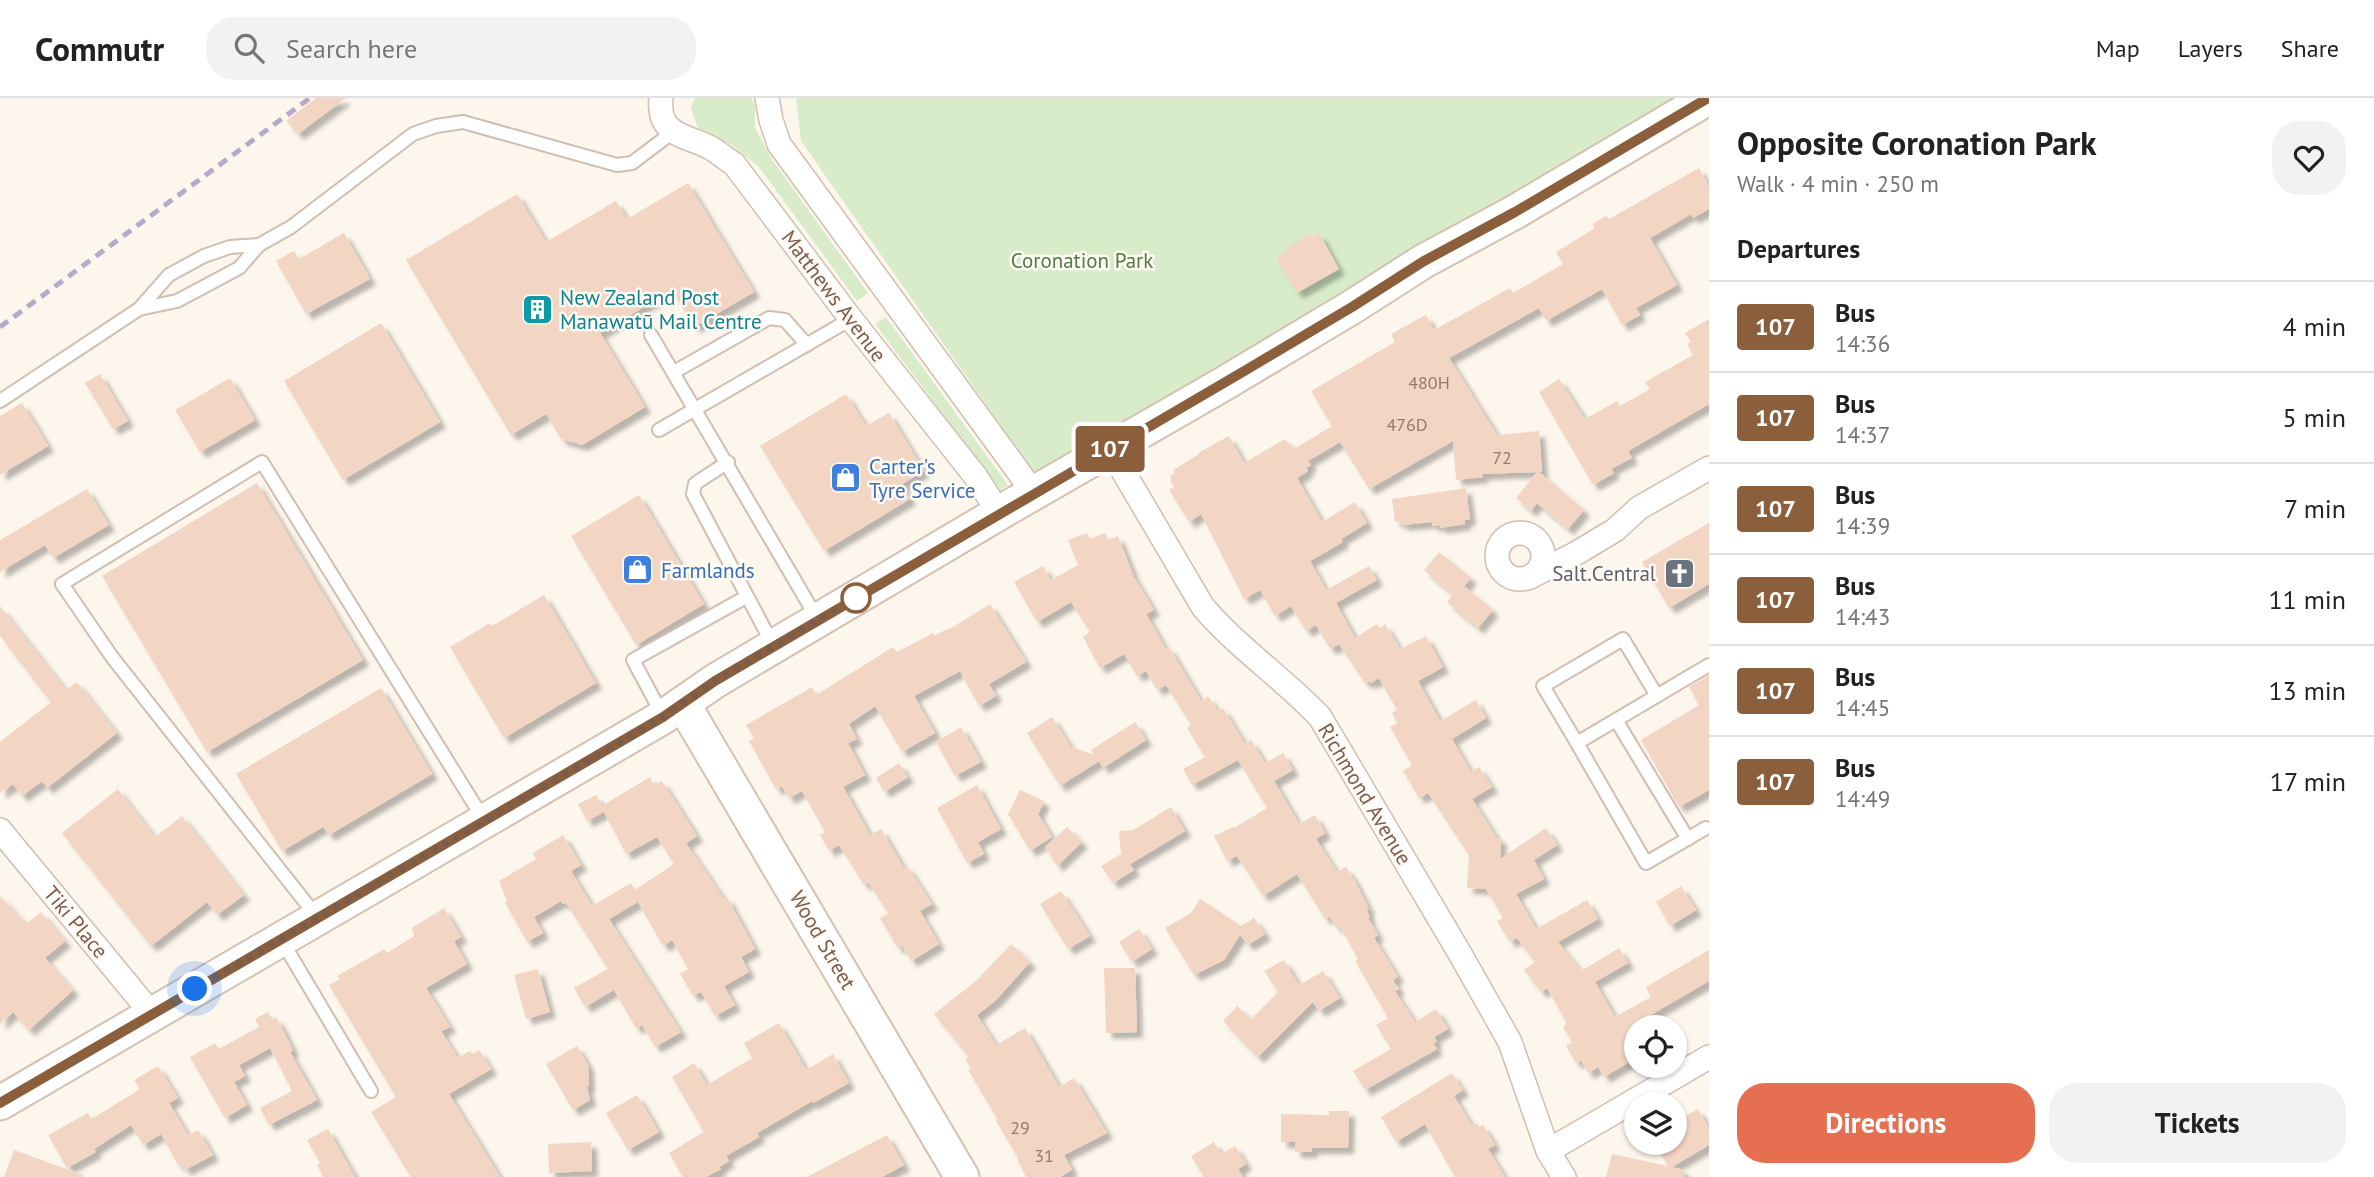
<!DOCTYPE html>
<meta charset="utf-8">
<style>
:root{--surface:#fff;--page:#f2f2f2;--text:#222;--muted:#767676;--line:#e0e0e0;--accent:#e76f51}
body{margin:0;font-family:"PT Sans",sans-serif;background:var(--page);color:var(--text);height:100vh;display:flex;flex-direction:column;font-size:26px;white-space:nowrap}
*{box-sizing:border-box;margin:0}
p{font-size:23px;color:var(--muted)}
.icon{flex:none;width:38px;height:38px;fill:none;stroke:currentColor;stroke-width:2;stroke-linecap:round;stroke-linejoin:round}
.map{position:relative;flex:1;overflow:hidden}
.details{display:flex;flex-direction:column;background:var(--surface);width:665px}
.details>*{flex:none}
.badge{padding:0 14px;border-radius:5px;font-size:24px;line-height:46px}
.tools{position:absolute;left:1624px;top:917px;display:grid;gap:14px}
.tools a{display:grid;place-items:center;width:63px;height:63px;border-radius:50%;background:var(--surface);box-shadow:0 2px 5px #0004;font-size:35px}
.you{position:absolute;width:35px;height:35px;margin:-18px;border:5px solid #fff;border-radius:50%;background:#1a73e8;box-shadow:0 0 0 10px #1a73e833}
.map>.badge{position:absolute;translate:-50% -50%;box-shadow:0 0 0 4px #fff}
h2{padding:0 28px;font-size:26px;line-height:63px}
.round{display:grid;place-items:center;flex:none;width:74px;height:74px;border-radius:28px;background:var(--page)}
.overview{display:flex;align-items:center;justify-content:space-between;height:119px;padding:0 28px}
h1{font-size:33px;font-weight:800;line-height:52px}
.button{display:flex;gap:14px;margin-top:auto;padding:14px 28px}
.button a{flex:1;height:80px;border-radius:28px;background:var(--accent);color:#fff;font-size:28px;font-weight:800;line-height:80px;text-align:center}
.button a+a{background:var(--page);color:var(--text)}
ul{padding:0;list-style:none}
li{display:flex;align-items:center;gap:21px;height:91px;padding:0 28px;border-top:2px solid var(--line)}
li div{flex:1}
li b{display:block;font-size:26px}
li em{font-style:normal}
li .badge{min-width:77px;font-weight:700;text-align:center}
header{display:flex;align-items:center;gap:42px;box-sizing:border-box;height:98px;padding:0 35px;background:var(--surface);border-bottom:2px solid var(--line)}
header strong{font-size:33px}
nav{display:flex;gap:38px;margin-inline-start:auto;font-size:24px}
.search{width:490px;height:63px;background:var(--page);display:flex;align-items:center;gap:18px;box-sizing:border-box;padding:0 24px;border-radius:28px;color:var(--muted);font-size:26px}
main{display:flex;flex:1;min-height:0}
.map>svg:first-child{display:block}
.green{fill:#d8ecc9}
.building{fill:#f3d5c3;filter:url(#shadow)}
.lines{fill:none;stroke-linecap:round;stroke-linejoin:round}
.lane-casing{stroke:#d1beb0;stroke-width:16}
.street-casing{stroke:#d1beb0;stroke-width:26}
.secondary-casing{stroke:#d6c0b0;stroke-width:37}
.lane{stroke:#fff;stroke-width:12}
.street{stroke:#fff;stroke-width:23}
.secondary{stroke:#fff;stroke-width:33}
.rail{stroke:#b9a8c9;stroke-width:5;stroke-dasharray:10 7;stroke-linecap:butt}
.line-casing{stroke:#fff;stroke-width:16}
.line{stroke:#8b5e3c;stroke-width:10}
.walk{stroke:#7a5c4d;stroke-width:7;stroke-dasharray:0 12.6}
.stop-dot{fill:#fff;stroke:#8b5e3c;stroke-width:3.5}
.labels{text-anchor:middle;dominant-baseline:central;stroke-width:5;stroke-linejoin:round;paint-order:stroke}
.number-label{font-size:18px;fill:#987a6a}
.park-label{font-size:21px;fill:#537a41;stroke:#fffaf3}
.street-label{font-size:21px;fill:#7a5c4d;stroke:#fffaf3}
.culture-label{font-size:21px;fill:#0d838f;stroke:#fffaf3;text-anchor:start}
.shop-label{font-size:21px;fill:#366cbe;stroke:#fffaf3;text-anchor:start}
.worship-label{font-size:21px;fill:#5b616d;stroke:#fffaf3;text-anchor:end}
</style>
<header>
<strong>Commutr</strong>
<div class="search"><svg class="icon" aria-label="search" viewBox="0 0 24 24"><circle cx="10" cy="10" r="6"/><path d="M15 15l6 6"/></svg>Search here</div>
<nav><a>Map</a><a>Layers</a><a>Share</a></nav>
</header>
<main>
<div class="map">
<svg width="1709" height="1079" viewBox="0 0 1709 1079">
<defs>
<filter id="shadow"><feDropShadow dx="6" dy="6" stdDeviation="2" flood-color="#0004"/></filter>
</defs>
<rect width="100%" height="100%" fill="#fdf6ec"/>
<g class="green">
<polygon points="695,0 751,0 755,7 755,30 773,63 868,195 857,203 759,69 730,46 699,34 691,10"/>
<polygon points="796,0 1676,0 1036,378 801,43"/>
<polygon points="886,219 1008,387 1000,392 875,226"/>
</g>
<g class="building">
<polygon points="316,0 346,0 298,36 286,23"/>
<polygon points="1699,70 1709,88 1709,111 1693,120 1691,116 1650,140 1677,187 1636,210 1640,217 1622,227 1602,191 1546,223 1539,210 1449,260 1497,337 1539,333 1542,374 1539,374 1584,412 1568,431 1537,405 1531,413 1516,400 1537,374 1482,376 1483,379 1456,382 1453,343 1369,391 1340,344 1308,363 1311,367 1306,370 1308,373 1297,380 1322,424 1355,404 1367,425 1341,441 1343,444 1310,463 1326,492 1369,468 1377,482 1336,505 1355,540 1377,526 1380,530 1385,526 1400,551 1426,538 1443,569 1418,583 1440,623 1476,602 1486,620 1452,641 1471,674 1479,669 1492,689 1472,701 1497,740 1501,740 1500,761 1546,730 1557,747 1534,762 1544,781 1516,796 1536,831 1587,802 1598,821 1558,844 1581,873 1619,850 1628,865 1595,884 1615,919 1651,899 1646,889 1709,852 1709,883 1644,921 1649,929 1636,929 1636,960 1604,979 1598,969 1588,975 1581,962 1576,965 1566,948 1572,944 1563,929 1567,926 1556,906 1547,890 1541,894 1524,872 1535,864 1517,840 1510,844 1497,823 1503,820 1486,791 1467,790 1469,757 1428,695 1419,700 1403,673 1412,667 1390,629 1397,625 1392,615 1397,612 1379,580 1371,585 1369,583 1365,585 1339,546 1330,551 1316,527 1306,533 1291,508 1275,518 1260,492 1244,501 1201,416 1189,424 1169,392 1174,389 1170,382 1172,380 1170,378 1175,375 1173,372 1199,356 1198,355 1229,338 1244,365 1285,341 1294,351 1332,328 1311,293 1395,244 1391,236 1426,217 1434,232 1510,190 1513,195 1563,166 1556,154 1595,130 1592,126 1606,118 1609,121"/>
<polygon points="688,85 754,194 694,229 672,192 600,235 645,309 582,347 561,341 546,316 511,337 406,162 517,96 546,144 616,103 627,121"/>
<polygon points="344,135 370,181 306,216 276,163 294,153 299,161"/>
<polygon points="1319,135 1339,171 1297,195 1276,160 1288,153 1286,150 1310,136 1312,140"/>
<polygon points="1709,221 1709,306 1628,353 1632,360 1611,371 1614,375 1593,387 1539,294 1559,281 1585,321 1617,303 1620,308 1650,291 1645,284 1693,257 1687,246 1691,244 1685,235"/>
<polygon points="381,225 440,324 343,382 284,283"/>
<polygon points="100,276 128,323 113,331 85,285"/>
<polygon points="230,280 255,322 200,354 175,312"/>
<polygon points="846,296 866,328 889,315 924,373 902,386 910,401 824,453 760,348"/>
<polygon points="22,305 48,348 0,377 0,318"/>
<polygon points="257,385 363,562 207,654 102,478"/>
<polygon points="1466,390 1470,421 1465,422 1465,426 1440,430 1440,427 1432,428 1432,424 1402,427 1401,423 1395,424 1392,401"/>
<polygon points="87,391 109,427 53,460 45,447 0,474 0,442"/>
<polygon points="639,397 704,506 636,547 571,438"/>
<polygon points="1709,425 1709,486 1669,510 1642,464"/>
<polygon points="1087,435 1090,441 1105,435 1108,442 1118,438 1134,479 1154,512 1146,516 1166,551 1169,549 1201,603 1208,598 1218,613 1223,610 1245,646 1251,642 1265,665 1283,655 1293,672 1274,683 1299,726 1315,717 1325,735 1316,741 1337,774 1346,769 1355,783 1369,811 1367,813 1370,819 1368,820 1378,837 1374,840 1398,879 1393,882 1399,891 1395,893 1415,924 1436,911 1448,931 1434,939 1437,944 1433,945 1437,951 1365,992 1353,973 1391,951 1376,927 1388,920 1355,863 1358,861 1340,828 1337,830 1329,818 1325,821 1297,776 1263,798 1237,758 1227,763 1214,738 1233,729 1234,730 1267,710 1238,662 1192,687 1183,671 1205,659 1187,630 1191,627 1166,587 1157,592 1146,573 1137,578 1124,556 1100,570 1083,539 1090,534 1071,504 1037,524 1014,484 1043,468 1051,482 1078,467 1068,442"/>
<polygon points="1439,454 1471,480 1464,488 1493,512 1478,530 1447,504 1453,496 1424,472"/>
<polygon points="544,497 596,585 504,640 450,549 490,525 492,528"/>
<polygon points="990,506 1026,564 989,586 996,598 979,608 960,573 914,598 935,635 902,654 875,608 849,626 857,641 848,645 865,677 843,689 870,737 881,731 904,770 907,768 932,806 920,813 939,846 911,863 903,849 897,849 880,820 888,815 868,784 864,787 839,747 829,753 820,737 825,734 802,693 789,700 782,688 776,691 749,643 754,640 746,627 812,589 816,597 893,549 897,554 933,535 934,538 947,531 948,532"/>
<polygon points="0,508 66,592 77,584 117,635 47,690 42,683 22,698 13,686 0,695 0,644 51,604 0,538"/>
<polygon points="1709,577 1709,692 1679,709 1641,642 1699,607 1689,589"/>
<polygon points="381,590 432,676 329,737 323,729 282,753 236,676"/>
<polygon points="1052,619 1071,649 1094,657 1091,652 1135,624 1146,642 1103,670 1099,663 1060,688 1027,635"/>
<polygon points="961,629 981,664 955,678 936,644"/>
<polygon points="899,665 908,679 884,694 876,680"/>
<polygon points="650,679 654,688 662,683 697,738 686,745 724,801 727,799 755,851 741,859 749,874 724,888 735,907 715,918 701,894 693,898 680,876 688,871 672,842 663,848 638,804 609,821 681,934 655,949 642,927 636,930 614,892 585,909 574,890 608,871 566,805 563,806 561,803 534,819 543,835 527,844 505,805 507,803 499,783 536,761 533,755 563,737 581,767 571,773 592,808 631,785 635,792 674,766 657,739 626,756 604,714 587,723 578,706 596,697 602,708"/>
<polygon points="977,687 1001,731 978,744 984,756 967,765 937,710"/>
<polygon points="118,691 155,739 182,718 244,797 217,817 207,804 151,848 62,735"/>
<polygon points="1020,692 1044,703 1038,716 1052,739 1030,753 1008,716"/>
<polygon points="1171,709 1185,733 1130,766 1134,772 1113,785 1101,768 1121,756 1119,733 1133,732"/>
<polygon points="1067,729 1082,744 1057,768 1045,749"/>
<polygon points="1681,788 1696,812 1670,828 1656,804"/>
<polygon points="1061,793 1090,838 1068,851 1040,806"/>
<polygon points="0,798 26,826 41,814 65,843 45,860 73,892 29,932 13,914 0,926"/>
<polygon points="1200,801 1241,828 1254,820 1265,836 1248,847 1240,837 1224,862 1194,877 1165,830 1191,815"/>
<polygon points="444,810 461,839 454,843 467,866 426,890 450,929 441,933 458,960 470,953 472,956 479,952 491,971 449,996 500,1079 411,1079 371,1014 396,999 329,887 340,881 337,878 385,851 387,855 414,838 412,830"/>
<polygon points="1139,831 1152,851 1132,864 1119,844"/>
<polygon points="1011,846 1030,864 996,902 977,917 996,947 1025,930 1059,989 1074,980 1107,1035 1064,1057 1072,1072 1060,1079 1026,1079 1017,1061 1018,1060 996,1023 998,1022 968,972 971,970 965,961 969,959 934,916 976,883"/>
<polygon points="1284,862 1299,887 1323,873 1340,900 1319,913 1313,904 1258,959 1223,923 1237,908 1251,921 1278,894 1264,873"/>
<polygon points="1104,870 1135,870 1137,934 1106,935"/>
<polygon points="538,871 550,914 526,921 514,877"/>
<polygon points="268,914 273,922 277,920 293,952 290,954 317,1002 269,1027 260,1010 292,993 270,950 239,967 245,978 234,984 247,1007 225,1020 190,959 215,945 219,951 259,929 255,921"/>
<polygon points="779,925 806,972 833,956 849,985 813,1005 812,1003 757,1035 759,1039 726,1058 729,1063 719,1069 721,1071 706,1079 683,1079 669,1055 704,1034 672,979 694,965 707,987 752,960 744,945"/>
<polygon points="577,948 588,967 589,988 587,989 590,1002 573,1012 546,966"/>
<polygon points="158,968 178,1000 169,1005 188,1037 198,1032 213,1057 185,1072 181,1065 178,1067 161,1036 143,1047 131,1027 94,1051 96,1054 67,1070 48,1037 88,1015 91,1021 136,994 139,990 134,982"/>
<polygon points="1452,975 1463,992 1454,998 1472,1028 1477,1025 1479,1029 1483,1027 1495,1047 1488,1051 1505,1079 1455,1079 1425,1026 1396,1044 1381,1019"/>
<polygon points="637,997 659,1034 628,1052 606,1015"/>
<polygon points="1698,1011 1709,1031 1709,1047 1672,1069 1684,1072 1683,1079 1606,1079 1612,1056 1668,1068 1654,1045 1675,1045 1675,1025"/>
<polygon points="1329,1013 1349,1013 1348,1050 1312,1050 1312,1054 1295,1054 1295,1044 1281,1044 1281,1016 1329,1017"/>
<polygon points="328,1031 355,1079 323,1079 317,1067 320,1065 307,1042"/>
<polygon points="887,1037 904,1067 882,1079 807,1079"/>
<polygon points="591,1044 592,1073 549,1075 548,1046"/>
<polygon points="1214,1044 1221,1056 1235,1048 1246,1066 1238,1071 1243,1079 1204,1079 1191,1058"/>
<polygon points="14,1052 83,1077 82,1079 4,1079"/>
</g>
<g class="lines">
<defs>
<g id="lane">
<polyline points="139,211 177,203 239,170 259,147 291,129 413,36 436,28 463,24 617,67 632,65 673,34"/>
<polyline points="651,237 818,522"/>
<polyline points="674,274 769,220 785,222 807,247"/>
<polyline points="0,303 139,211 169,177 204,158 230,149 259,147"/>
<polyline points="659,332 851,221"/>
<polyline points="728,364 699,383 695,386 693,396 773,547"/>
<polyline points="1657,598 1623,541 1543,588 1577,645 1709,567"/>
<polyline points="663,618 633,562 746,499"/>
<polyline points="1616,622 1688,741"/>
<polyline points="1577,645 1646,765 1706,730"/>
<polyline points="317,819 112,559 62,486 262,364 484,722"/>
<polyline points="282,843 371,993"/>
</g>
<g id="street">
<path d="M 661,0 C 657,38 686,37 711,50 C 719,55 726,61 734,66 L 851,221 L 976,379 L 999,415"/>
<polyline points="767,0 771,22 779,46 1034,395"/>
<path d="M 1110,351 L 1203,509 C 1237,549 1283,580 1320,619 L 1459,854 L 1510,944 L 1548,1053 L 1564,1079"/>
<circle cx="1520" cy="458" r="23"/>
<polyline points="1530,479 1575,456 1615,432 1639,410 1709,370"/>
<polyline points="0,732 152,916"/>
<polyline points="1548,1053 1709,959"/>
</g>
<g id="secondary">
<polyline points="683,606 962,1079"/>
<polyline points="0,1005 663,619 715,583 999,415 1225,285 1352,209 1424,163 1515,114 1708,0"/>
</g>
</defs>
<use href="#lane" class="lane-casing"/>
<use href="#street" class="street-casing"/>
<use href="#secondary" class="secondary-casing"/>
<use href="#lane" class="lane"/>
<use href="#street" class="street"/>
<use href="#secondary" class="secondary"/>
<polyline class="rail" points="0,229 310,0"/>
</g>
<g class="lines">
<defs>
<polyline id="line" points="0,1005 663,619 715,583 1246,272 1352,209 1424,163 1515,114 1708,0"/>
</defs>
<use href="#line" class="line-casing"/>
<use href="#line" class="line"/>
<polyline class="walk" points="195,891 663,619 715,583 863,495 856,500"/>
</g>
<defs>
<symbol id="building-square" viewBox="-11 -11 22 22"><rect x="-9" y="-9" width="18" height="18" rx="4" fill="#0f9aa8" stroke="#fffaf3"/><path d="M-4-6H4V6H1V3H-1V6H-4ZM-2.5-4.3h1.7v1.8h-1.7ZM.8-4.3h1.7v1.8H.8ZM-2.5-1h1.7V.8h-1.7ZM.8-1h1.7V.8H.8Z" fill="#fff"/></symbol>
<symbol id="shop-square" viewBox="-11 -11 22 22"><rect x="-9" y="-9" width="18" height="18" rx="4" fill="#3f7fe0" stroke="#fffaf3"/><path d="M-5-2.5h2.3a2.7 3.5 0 0 1 5.4 0H5L5.5 6h-11ZM-1.5-2.5h3a1.5 2.3 0 0 0-3 0Z" fill="#fff"/></symbol>
<symbol id="church-square" viewBox="-11 -11 22 22"><rect x="-9" y="-9" width="18" height="18" rx="4" fill="#6b7280" stroke="#fffaf3"/><path d="M-1.2-6h2.4v3.5h3.3v2.4h-3.3V6h-2.4V-.1h-3.3v-2.4h3.3Z" fill="#fff"/></symbol>
</defs>
<g fill-rule="evenodd">
<use href="#building-square" x="520" y="194" width="35" height="35"/>
<use href="#shop-square" x="828" y="362" width="35" height="35"/>
<use href="#shop-square" x="620" y="454" width="35" height="35"/>
<use href="#church-square" x="1662" y="458" width="35" height="35"/>
</g>
<circle class="stop-dot" cx="856" cy="500" r="14"/>
<g class="labels">
<g class="number-label">
<text x="1429" y="284">480H</text>
<text x="1407" y="326">476D</text>
<text x="1502" y="359">72</text>
<text x="1020" y="1029">29</text>
<text x="1044" y="1057">31</text>
</g>
<g class="park-label">
<text x="1082" y="162">Coronation Park</text>
</g>
<g class="street-label">
<text transform="translate(834 198) rotate(53)">Matthews Avenue</text>
<text transform="translate(1365 696) rotate(59)">Richmond Avenue</text>
<text transform="translate(76 824) rotate(50)">Tiki Place</text>
<text transform="translate(823 842) rotate(60)">Wood Street</text>
</g>
<g class="culture-label">
<text x="560" y="199">New Zealand Post<tspan x="560" dy="24">Manawatū Mail Centre</tspan></text>
</g>
<g class="shop-label">
<text x="869" y="368">Carter's<tspan x="869" dy="24">Tyre Service</tspan></text>
<text x="661" y="472">Farmlands</text>
</g>
<g class="worship-label">
<text x="1656" y="475">Salt.Central</text>
</g>
</g>
</svg>
<div class="tools">
<a><svg class="icon" aria-label="locate" viewBox="0 0 24 24"><circle cx="12" cy="12" r="6"/><path d="M12 2v4M12 18v4M2 12h4M18 12h4"/></svg></a>
<a><svg class="icon" aria-label="layers" viewBox="0 0 24 24"><path d="M12 4l9 5-9 5-9-5zM3 14l9 5 9-5"/></svg></a>
</div>
<div class="you" style="left:195px;top:891px"></div>
<b class="badge" style="left:1110px;top:351px;background:#8b5e3c;color:#fff">107</b>
</div>
<section class="details">
<div class="overview"><div><h1>Opposite Coronation Park</h1><p>Walk · 4 min · 250 m</p></div><a class="round"><svg class="icon" aria-label="heart" viewBox="0 0 24 24"><path d="M12 20l-8-8c-3-5 5-10 8-4 3-6 11-1 8 4z"/></svg></a></div>
<h2>Departures</h2>
<ul>
<li><span class="badge" style="background:#8b5e3c;color:#fff">107</span><div><b>Bus</b><p>14:36</p></div><em>4 min</em></li>
<li><span class="badge" style="background:#8b5e3c;color:#fff">107</span><div><b>Bus</b><p>14:37</p></div><em>5 min</em></li>
<li><span class="badge" style="background:#8b5e3c;color:#fff">107</span><div><b>Bus</b><p>14:39</p></div><em>7 min</em></li>
<li><span class="badge" style="background:#8b5e3c;color:#fff">107</span><div><b>Bus</b><p>14:43</p></div><em>11 min</em></li>
<li><span class="badge" style="background:#8b5e3c;color:#fff">107</span><div><b>Bus</b><p>14:45</p></div><em>13 min</em></li>
<li><span class="badge" style="background:#8b5e3c;color:#fff">107</span><div><b>Bus</b><p>14:49</p></div><em>17 min</em></li>
</ul>
<div class="button"><a>Directions</a><a>Tickets</a></div>
</section>
</main>
